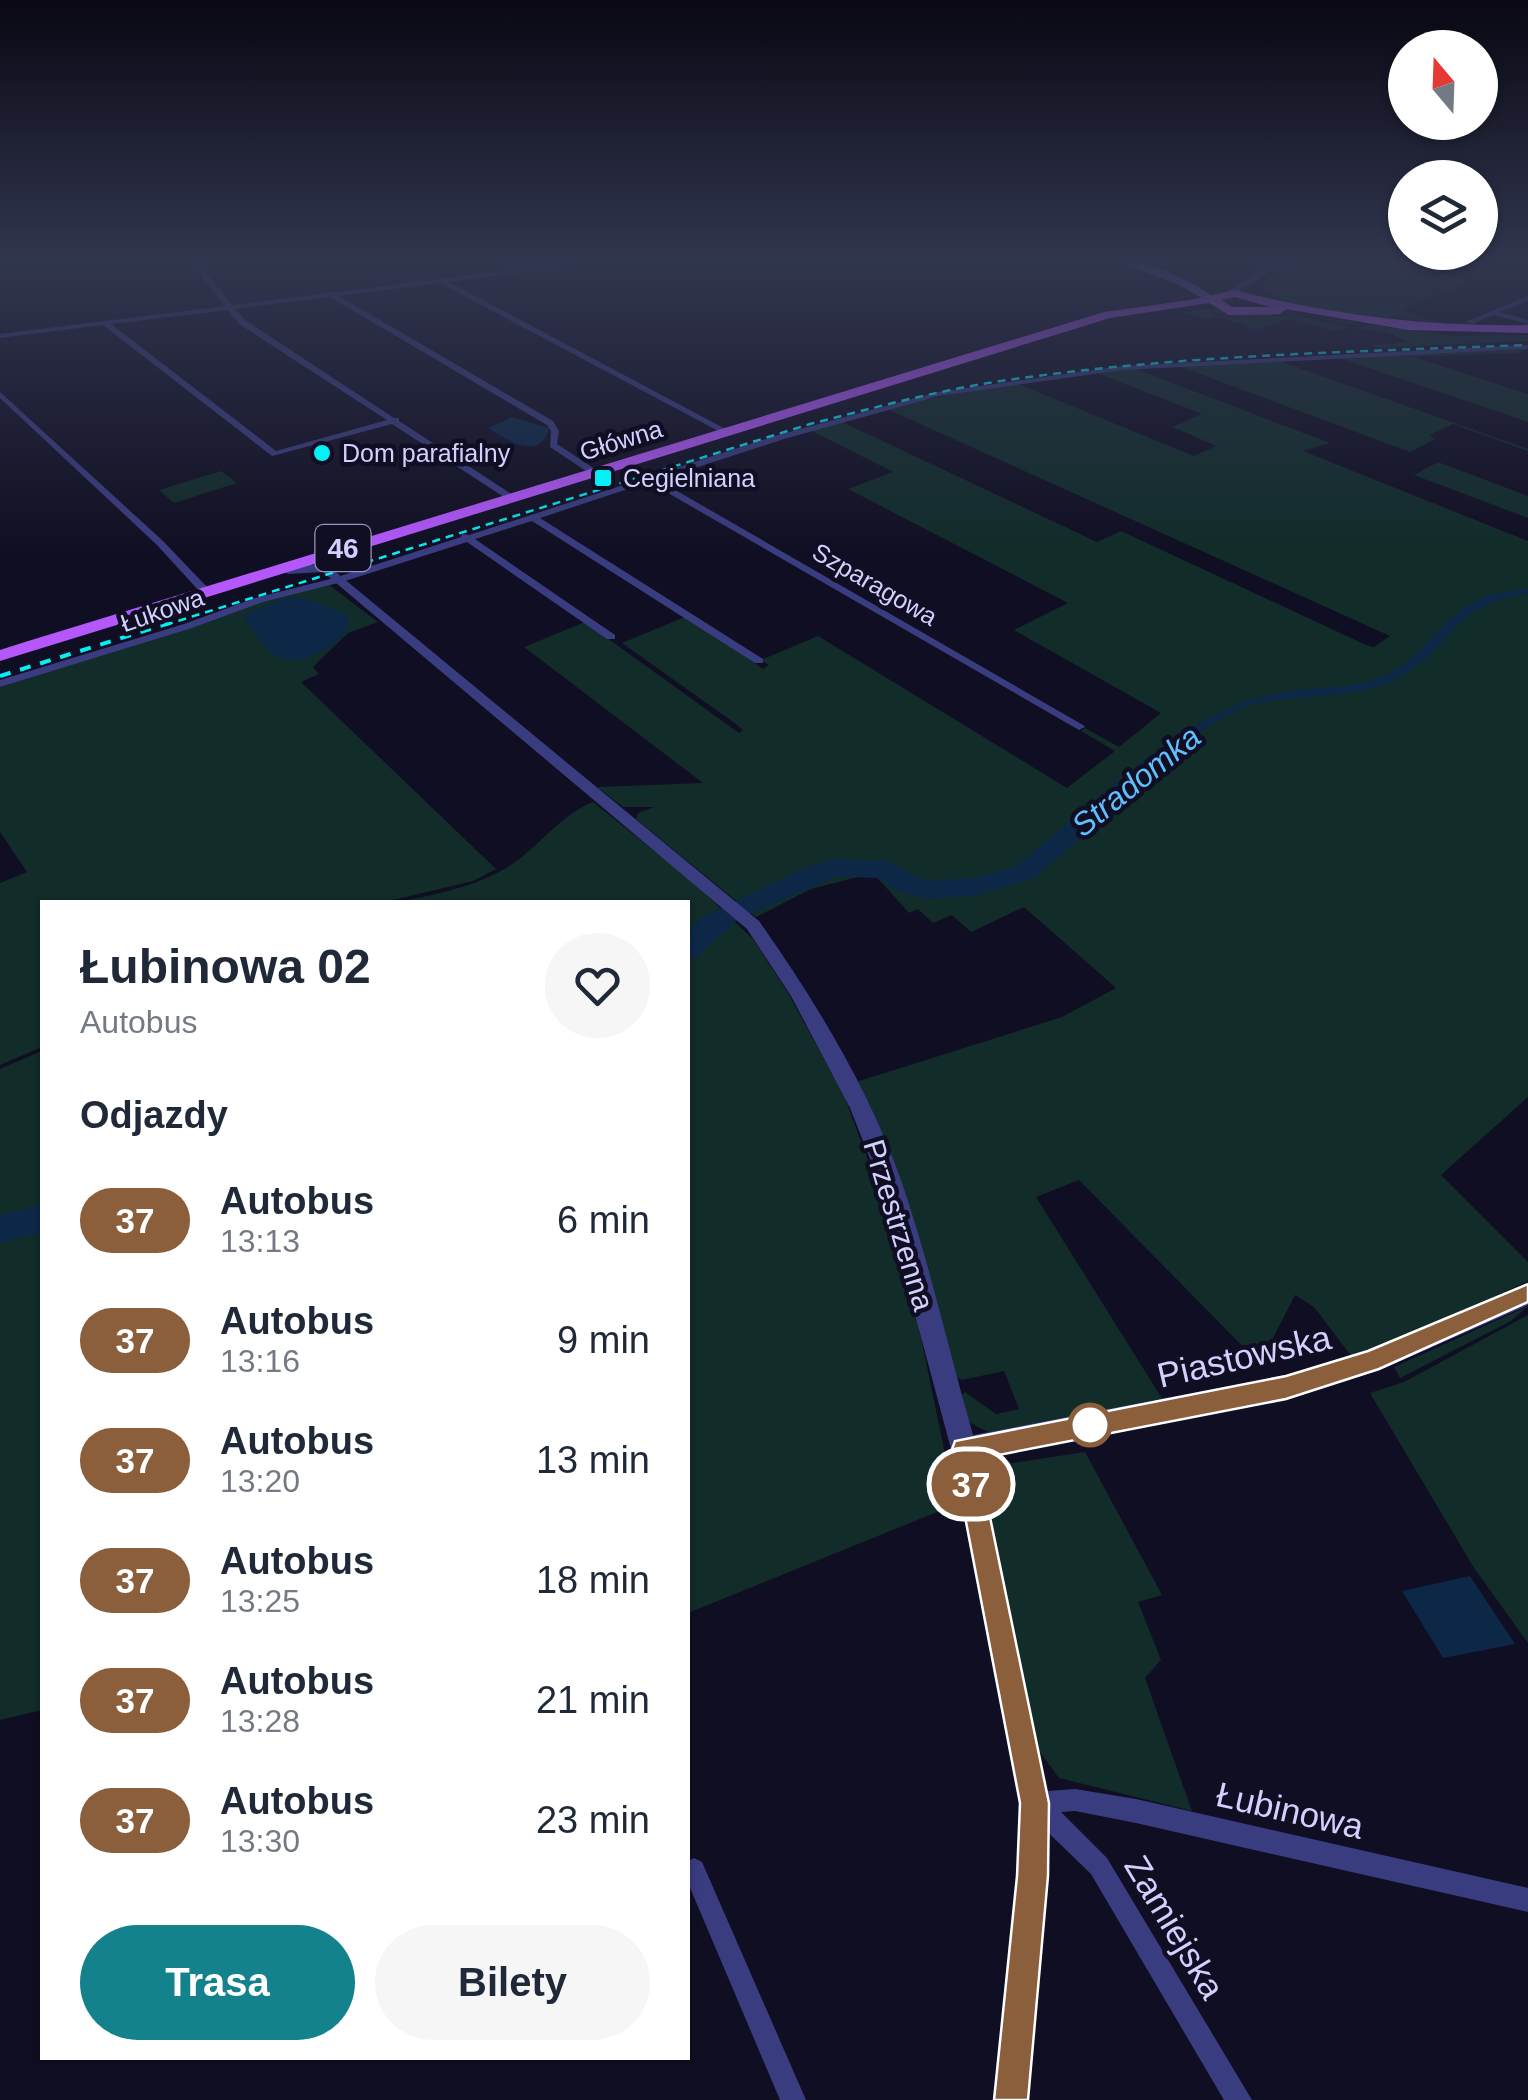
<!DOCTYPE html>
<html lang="pl">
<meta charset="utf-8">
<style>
:root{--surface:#fff;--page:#f6f6f7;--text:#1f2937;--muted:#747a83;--accent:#13828d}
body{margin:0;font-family:Helvetica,sans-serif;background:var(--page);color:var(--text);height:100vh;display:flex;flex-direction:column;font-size:38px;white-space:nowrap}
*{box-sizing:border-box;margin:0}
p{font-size:32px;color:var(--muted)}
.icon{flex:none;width:55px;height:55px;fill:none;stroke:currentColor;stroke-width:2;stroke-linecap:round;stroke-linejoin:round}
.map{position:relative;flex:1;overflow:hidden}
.details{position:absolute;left:40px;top:900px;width:650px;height:1160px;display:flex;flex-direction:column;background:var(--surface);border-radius:0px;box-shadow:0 2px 8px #0004}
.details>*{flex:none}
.badge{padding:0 20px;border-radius:32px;font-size:35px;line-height:65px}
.needle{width:65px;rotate:341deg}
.controls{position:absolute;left:1388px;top:30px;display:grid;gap:20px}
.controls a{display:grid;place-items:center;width:110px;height:110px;border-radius:50%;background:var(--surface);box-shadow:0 2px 8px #0004;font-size:50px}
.map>.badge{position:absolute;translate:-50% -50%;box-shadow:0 0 0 5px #fff}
h2{padding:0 40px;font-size:38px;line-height:90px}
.round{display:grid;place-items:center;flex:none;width:105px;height:105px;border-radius:52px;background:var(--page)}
.headline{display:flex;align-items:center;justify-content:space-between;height:170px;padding:0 40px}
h1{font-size:48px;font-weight:700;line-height:75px}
.action{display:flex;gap:20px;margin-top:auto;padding:20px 40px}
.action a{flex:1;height:115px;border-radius:60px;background:var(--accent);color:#fff;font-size:40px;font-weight:700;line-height:115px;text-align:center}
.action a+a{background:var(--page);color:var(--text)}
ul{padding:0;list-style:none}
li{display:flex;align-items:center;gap:30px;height:120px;padding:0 40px}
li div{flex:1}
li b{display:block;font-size:38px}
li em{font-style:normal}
li .badge{min-width:110px;font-weight:700;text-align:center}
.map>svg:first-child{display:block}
.green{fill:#112c29}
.water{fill:#0d2747}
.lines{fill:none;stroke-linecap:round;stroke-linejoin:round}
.stream{stroke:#0d2747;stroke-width:2.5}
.river{fill:#0d2747;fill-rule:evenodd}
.minor{fill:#3a3c80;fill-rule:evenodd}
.tertiary{fill:#3a3c80;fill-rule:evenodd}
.secondary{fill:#686ffd;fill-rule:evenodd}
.primary{fill:#b458fd;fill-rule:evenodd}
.rail-far1{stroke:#04eff6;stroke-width:2.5;stroke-dasharray:8 6;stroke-linecap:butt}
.rail{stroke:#04eff6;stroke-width:4;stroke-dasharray:11 10;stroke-linecap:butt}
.line{fill:#8b5e3c;stroke:#fff;stroke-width:2.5}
.poi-dot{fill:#04eff6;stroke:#100e22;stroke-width:4}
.stop-dot{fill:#fff;stroke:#8b5e3c;stroke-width:5}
.labels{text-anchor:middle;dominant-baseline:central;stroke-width:9;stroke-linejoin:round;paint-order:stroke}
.far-street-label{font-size:25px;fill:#d2d0fe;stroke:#100e22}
.far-poi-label{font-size:25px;fill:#d2d0fe;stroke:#100e22;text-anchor:start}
.shield{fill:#100e22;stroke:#9896bc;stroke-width:2.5}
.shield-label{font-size:28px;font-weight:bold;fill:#d2d0fe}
.street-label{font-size:30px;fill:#d2d0fe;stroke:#100e22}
.water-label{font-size:32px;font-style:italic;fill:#5fbffd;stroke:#100e22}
.near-street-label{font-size:35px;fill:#d2d0fe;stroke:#100e22}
</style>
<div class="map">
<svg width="1528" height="2100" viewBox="0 0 1528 2100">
<rect width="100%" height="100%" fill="#100e22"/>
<g class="green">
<path d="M 1305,260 L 1397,260 L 1470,282 L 1403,310 L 1433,321 L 1454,323 C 1413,320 1295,312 1264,292 L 1262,282 L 1266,278 Z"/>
<path d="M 1208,309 C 1257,314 1304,314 1353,322 L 1358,325 L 1296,314 L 1246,317 L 1207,312 C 1236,325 1270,313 1300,317 C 1322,319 1349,332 1370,325 L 1452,336 L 1528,335 L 1528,341 L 1376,348 L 1372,345 L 1410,342 L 1385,332 L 1348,327 L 1336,331 L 1289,318 L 1257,330 L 1217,316 L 1205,319 L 1183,312 Z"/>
<polygon points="1528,349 1518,353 1413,357 1528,394 1528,422 1337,357"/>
<polygon points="1276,360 1528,449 1528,451 1453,424 1430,435 1435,439 1410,452 1176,365"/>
<polygon points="1133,368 1330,443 1303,451 1528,541 1528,1097 1441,1175 1528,1262 1528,1281 1438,1323 1352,1357 1314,1307 1295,1295 1260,1364 1079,1180 1036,1197 1163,1400 988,1432 965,1420 957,1399 965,1392 996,1414 1019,1409 1004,1371 962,1380 952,1374 856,1082 1062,1017 1116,988 1024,907 971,932 952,915 933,923 918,909 909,913 873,873 811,889 756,917 636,819 638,813 654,807 623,807 597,787 703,783 524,647 585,622 739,733 743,730 736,724 622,643 687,616 763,669 769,665 761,660 818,636 1067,788 1115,751 1081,731 1085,728 1119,747 1161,713 1014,630 1068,603 848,489 893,472 810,430 840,421 1097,542 1121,531 1366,645 1374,647 1390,636 885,408 1013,382 1194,456 1216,446 1173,427 1202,414 1092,371"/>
<polygon points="1438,462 1528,496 1528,518 1414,475"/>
<polygon points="221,471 237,483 174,503 159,490"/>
<polygon points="328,584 378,622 348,633 313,667 319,674 301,682 496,869 473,881 385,902 42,902 42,1047 0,1065 0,883 27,872 0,832 0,687 193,627 258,601"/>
<path d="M 593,802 L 693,882 L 753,939 L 788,993 L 845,1098 L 889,1217 L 918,1324 L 953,1492 L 942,1510 L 688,1613 L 688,902 L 398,902 C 440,893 482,886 518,860 C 542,842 564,813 593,802 Z"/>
<polygon points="42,1051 42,1710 0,1720 0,1069"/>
<polygon points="1528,1306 1511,1321 1400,1378 1394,1367"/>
<polygon points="1528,1315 1528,1643 1474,1568 1370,1393 1404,1382"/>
<polygon points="1085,1452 1162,1595 1138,1602 1161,1660 1145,1678 1192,1811 1059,1778 1034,1744 980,1480 993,1466"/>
</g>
<g class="water">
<path d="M 512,417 L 549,428 C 541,462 506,440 488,428 Z"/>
<path d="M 1528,589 L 1528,594 C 1449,603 1456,648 1396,679 C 1359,698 1294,696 1252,704 C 1206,722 1171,754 1134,787 L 1125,782 C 1175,736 1220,701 1290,691 C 1322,687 1358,689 1388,674 C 1422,657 1438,624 1469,604 C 1485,593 1509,592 1528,589 Z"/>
<path d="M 286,598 L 304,598 L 347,614 L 348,629 C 333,649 295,673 271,652 C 261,643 253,630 245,620 L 245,614 Z"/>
<polygon points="1470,1576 1515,1644 1443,1658 1402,1591"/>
</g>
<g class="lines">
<polyline class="stream" points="1432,343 1528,337"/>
<g class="river">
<polygon points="1159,752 1171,759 1167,764 1033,879 974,896 926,899 894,889 880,878 836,877 739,918 698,956 688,959 688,932 699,919 802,869 835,859 887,861 927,881 974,878 1015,867 1151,754"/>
<polygon points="42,1205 42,1233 0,1243 0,1215"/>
</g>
<g class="minor">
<path d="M 189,260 L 196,260 L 232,305 L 591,260 L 613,260 L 449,282 L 733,433 L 726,435 L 440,283 L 339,296 L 553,421 L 559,431 L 557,444 L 598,471 L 598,475 L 592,475 L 550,447 L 551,431 L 547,425 L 330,297 L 235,309 L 245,320 L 394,418 L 399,418 L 399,421 L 516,497 L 516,501 L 510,501 L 392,424 L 272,456 L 103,325 L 0,338 L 0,334 L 225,306 ZM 228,310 L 239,324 L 387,420 L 276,451 L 111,324 Z"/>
<polygon points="1528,296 1528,301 1500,312 1528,320 1528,324 1493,315 1472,324 1465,322"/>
<polygon points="1528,345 1528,349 1122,370 939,396 784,439 658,480 1083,725 1085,727 1079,730 649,482 540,518 763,659 763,663 755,663 532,521 475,539 615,635 615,639 607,639 467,542 342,582 263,602 192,628 0,687 0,680 184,624 255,598 334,578 461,537 462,534 469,535 778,435 938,392 1122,366"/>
<polygon points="0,392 163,541 208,588 208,592 200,592 157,545 0,398"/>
<polygon points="1075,1789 1136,1799 1528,1888 1528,1912 1136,1823 1075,1811 1061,1812 1107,1858 1252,2100 1224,2100 1091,1874 1026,1811 1023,1803 1026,1795 1034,1792"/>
<polygon points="694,1858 702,1862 806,2100 780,2100 688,1883 688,1861"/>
</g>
<g class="tertiary">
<polygon points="1284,260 1297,260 1268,273 1233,295 1225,293 1262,269"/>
<path d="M 326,564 L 759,921 C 816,1002 869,1089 902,1183 C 930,1265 949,1352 973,1435 L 1287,1375 L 1368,1352 L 1528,1284 L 1528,1305 L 1380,1370 L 1287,1399 L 979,1459 L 1049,1803 L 1049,1876 L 1028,2100 L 994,2100 L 1017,1876 L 1019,1803 L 951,1449 L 880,1184 L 850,1108 L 791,996 L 747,929 L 323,572 L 288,574 L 281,570 L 288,566 Z"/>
</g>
<path class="secondary" d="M 1113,260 C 1146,260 1189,278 1215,298 L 1206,300 L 1177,284 Z"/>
<path class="primary" d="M 1235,290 C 1331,315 1429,327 1528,325 L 1528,333 L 1408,330 L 1286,309 L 1280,314 L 1229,315 L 1209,303 L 1110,318 L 0,661 L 0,650 L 25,642 L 1104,312 L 1190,300 ZM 1235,297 L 1270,307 L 1232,307 L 1221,300 Z"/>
<path class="rail-far1" d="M 165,625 L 810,424 C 869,409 928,393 988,383 C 1167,355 1348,352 1528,345"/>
<polyline class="rail" points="0,676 173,622"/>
</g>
<linearGradient id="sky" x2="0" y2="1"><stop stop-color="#090813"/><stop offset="0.47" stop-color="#31364f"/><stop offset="1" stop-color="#31364f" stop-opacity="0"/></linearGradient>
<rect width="1528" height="554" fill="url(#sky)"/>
<polygon class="line" points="1528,1284 1528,1302 1379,1369 1286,1399 978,1459 1049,1803 1048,1876 1028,2100 994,2100 1017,1876 1020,1803 952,1449 955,1441 1286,1376 1368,1351"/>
<g class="poi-dot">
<circle cx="322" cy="453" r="10"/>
<rect x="593" y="468" width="20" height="20" rx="5"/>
</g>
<circle class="stop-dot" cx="1090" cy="1425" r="20"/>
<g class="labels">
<g class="far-street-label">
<text transform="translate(621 440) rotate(-17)">Główna</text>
<text transform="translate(875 584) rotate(30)">Szparagowa</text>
<text transform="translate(162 610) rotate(-19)">Łukowa</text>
</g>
<g class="far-poi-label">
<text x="342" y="453">Dom parafialny</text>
<text x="623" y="478">Cegielniana</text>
</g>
<rect class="shield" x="315.5" y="525" width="55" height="46" rx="8"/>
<g class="shield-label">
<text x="343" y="548">46</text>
</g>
<g class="street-label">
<text transform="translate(899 1225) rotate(73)">Przestrzenna</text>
</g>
<g class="water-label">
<text transform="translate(1136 781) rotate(-39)">Stradomka</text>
</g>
<g class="near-street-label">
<text transform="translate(1244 1356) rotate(-13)">Piastowska</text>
<text transform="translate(1290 1810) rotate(13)">Łubinowa</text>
<text transform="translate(1175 1927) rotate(59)">Zamiejska</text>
</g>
</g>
</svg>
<div class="controls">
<a><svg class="needle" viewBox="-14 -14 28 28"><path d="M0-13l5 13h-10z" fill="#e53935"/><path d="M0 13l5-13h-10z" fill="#747a83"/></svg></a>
<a><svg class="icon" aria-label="layers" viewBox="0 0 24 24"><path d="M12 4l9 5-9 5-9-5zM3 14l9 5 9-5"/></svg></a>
</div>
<b class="badge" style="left:971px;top:1484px;background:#8b5e3c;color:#fff">37</b>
<section class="details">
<div class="headline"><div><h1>Łubinowa 02</h1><p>Autobus</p></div><a class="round"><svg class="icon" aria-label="heart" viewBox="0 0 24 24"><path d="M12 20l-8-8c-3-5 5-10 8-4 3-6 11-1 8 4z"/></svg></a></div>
<h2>Odjazdy</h2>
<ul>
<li><span class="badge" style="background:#8b5e3c;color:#fff">37</span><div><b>Autobus</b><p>13:13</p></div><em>6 min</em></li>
<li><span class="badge" style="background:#8b5e3c;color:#fff">37</span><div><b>Autobus</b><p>13:16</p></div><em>9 min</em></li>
<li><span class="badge" style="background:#8b5e3c;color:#fff">37</span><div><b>Autobus</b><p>13:20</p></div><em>13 min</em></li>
<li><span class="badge" style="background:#8b5e3c;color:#fff">37</span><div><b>Autobus</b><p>13:25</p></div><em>18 min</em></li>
<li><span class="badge" style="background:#8b5e3c;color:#fff">37</span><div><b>Autobus</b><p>13:28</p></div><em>21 min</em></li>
<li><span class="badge" style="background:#8b5e3c;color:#fff">37</span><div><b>Autobus</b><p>13:30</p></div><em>23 min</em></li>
</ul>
<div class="action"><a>Trasa</a><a>Bilety</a></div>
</section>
</div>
